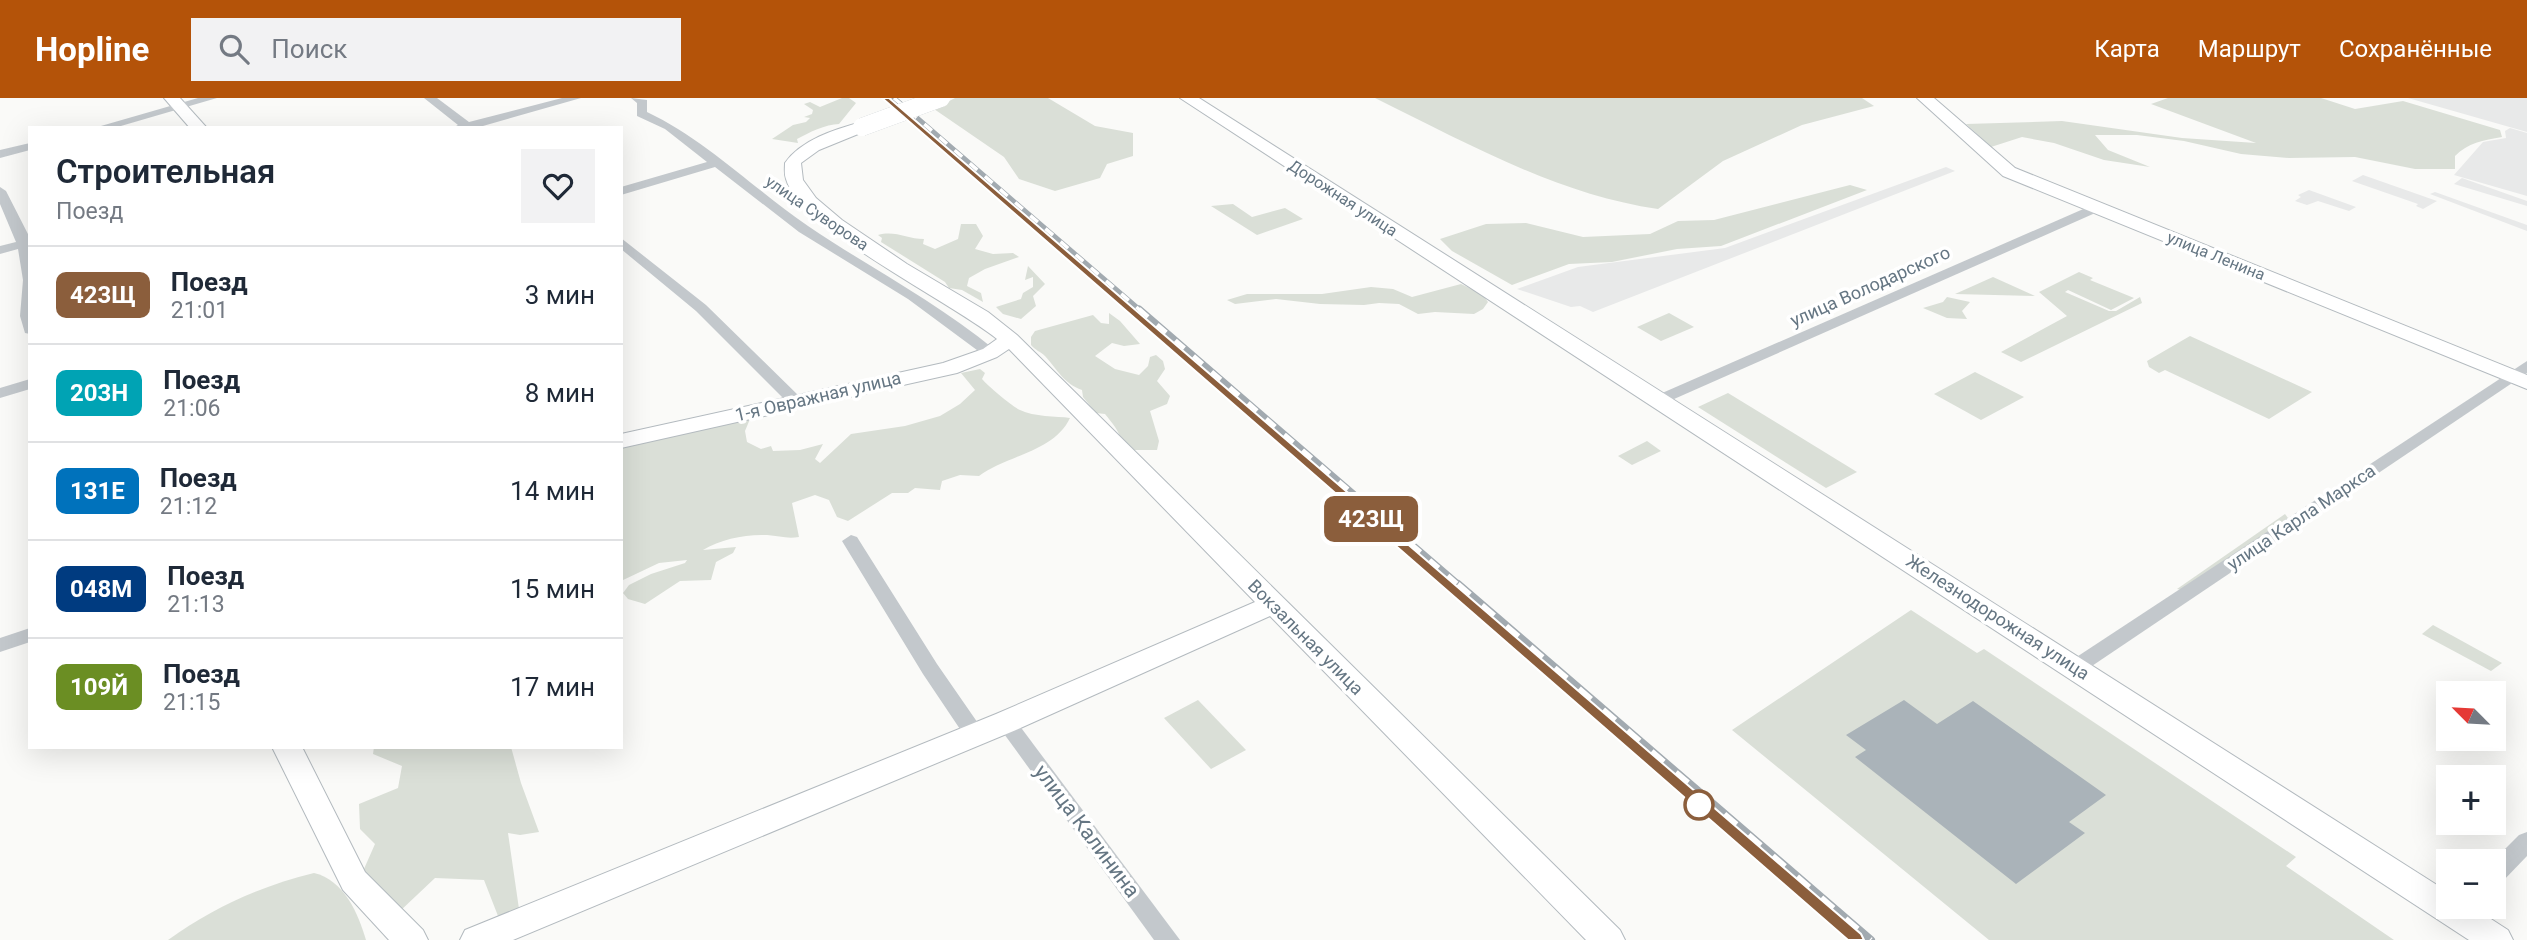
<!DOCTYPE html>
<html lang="ru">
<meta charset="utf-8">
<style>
:root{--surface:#fff;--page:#f2f2f3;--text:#1f2937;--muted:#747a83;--line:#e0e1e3;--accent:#b45309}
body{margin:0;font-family:Roboto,sans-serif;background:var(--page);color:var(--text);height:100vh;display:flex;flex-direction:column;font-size:26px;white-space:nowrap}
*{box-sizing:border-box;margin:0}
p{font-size:23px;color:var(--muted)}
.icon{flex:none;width:38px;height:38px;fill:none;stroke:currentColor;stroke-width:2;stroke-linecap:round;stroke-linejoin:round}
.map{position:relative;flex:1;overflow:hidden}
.panel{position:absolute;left:28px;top:28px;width:595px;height:623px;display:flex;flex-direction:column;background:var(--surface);border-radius:0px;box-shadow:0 7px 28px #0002}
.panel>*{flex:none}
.badge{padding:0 14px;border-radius:10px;font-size:24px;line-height:46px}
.needle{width:46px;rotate:294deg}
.controls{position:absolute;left:2436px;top:583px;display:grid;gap:14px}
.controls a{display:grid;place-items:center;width:70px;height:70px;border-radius:0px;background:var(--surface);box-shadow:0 7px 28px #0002;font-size:35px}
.map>.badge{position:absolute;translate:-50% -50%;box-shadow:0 0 0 4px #fff}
.round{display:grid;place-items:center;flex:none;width:74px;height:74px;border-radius:0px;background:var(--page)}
.head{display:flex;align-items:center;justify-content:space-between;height:119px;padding:0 28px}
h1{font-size:33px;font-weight:600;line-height:52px}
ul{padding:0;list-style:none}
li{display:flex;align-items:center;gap:21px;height:98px;padding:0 28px;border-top:2px solid var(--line)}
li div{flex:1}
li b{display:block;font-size:26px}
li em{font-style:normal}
li .badge{min-width:77px;font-weight:700;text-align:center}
header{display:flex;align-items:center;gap:42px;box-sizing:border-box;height:98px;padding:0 35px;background:var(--accent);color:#fff}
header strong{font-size:33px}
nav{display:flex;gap:38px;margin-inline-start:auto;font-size:24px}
.search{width:490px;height:63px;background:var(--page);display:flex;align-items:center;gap:18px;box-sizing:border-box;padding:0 24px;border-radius:0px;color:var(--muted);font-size:26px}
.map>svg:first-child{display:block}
.built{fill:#e8e9e9}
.green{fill:#dadfd7}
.building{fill:#aab3b9}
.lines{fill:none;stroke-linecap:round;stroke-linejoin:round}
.secondary-casing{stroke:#b3babf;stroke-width:2}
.street{fill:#c3c8cc;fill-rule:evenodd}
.secondary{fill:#fff;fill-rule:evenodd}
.rail-far2-casing{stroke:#a2aab0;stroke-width:5}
.rail-far1-casing{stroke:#a2aab0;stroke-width:7}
.rail-casing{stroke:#a2aab0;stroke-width:8}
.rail-far2{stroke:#fff;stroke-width:3.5;stroke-dasharray:10;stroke-linecap:butt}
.rail-far1{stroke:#fff;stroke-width:4.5;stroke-dasharray:12;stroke-linecap:butt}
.rail{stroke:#fff;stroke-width:5;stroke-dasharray:16;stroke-linecap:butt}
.secondary-bridge-casing{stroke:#b3babf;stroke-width:18;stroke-linecap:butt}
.secondary-bridge{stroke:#fff;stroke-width:18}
.line{fill:#8b5e3c;stroke:#fff;stroke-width:2}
.stop-dot{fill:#fff;stroke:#8b5e3c;stroke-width:3.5}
.labels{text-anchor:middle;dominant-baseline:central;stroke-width:7;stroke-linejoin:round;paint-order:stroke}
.far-street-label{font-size:16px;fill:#657683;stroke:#fff}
.street-label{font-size:18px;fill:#657683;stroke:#fff}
.near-street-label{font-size:21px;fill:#657683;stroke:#fff}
</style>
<header>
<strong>Hopline</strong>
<div class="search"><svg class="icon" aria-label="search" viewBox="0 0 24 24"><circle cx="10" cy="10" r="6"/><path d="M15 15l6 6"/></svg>Поиск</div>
<nav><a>Карта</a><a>Маршрут</a><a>Сохранённые</a></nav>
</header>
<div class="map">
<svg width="2527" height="842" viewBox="0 0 2527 842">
<rect width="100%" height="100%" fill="#fafaf8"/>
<g class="built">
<polygon points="2408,0 2527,0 2527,34"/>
<polygon points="2510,30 2527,35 2527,98 2454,77 2483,44 2506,40 2505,33"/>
<polygon points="1946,69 1955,73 1593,214 1580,208 1571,209 1517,191 1578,169 1725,150"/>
<polygon points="2363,77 2437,103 2423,111 2416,108 2418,106 2352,83"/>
<polygon points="2462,80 2527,103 2527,108 2454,86"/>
<polygon points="2309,92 2356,109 2349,113 2318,103 2307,107 2295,103 2301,99 2298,97"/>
<polygon points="2435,94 2527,127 2527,133 2430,96"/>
</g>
<g class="green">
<path d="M 842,0 L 849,0 L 856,5 L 839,26 C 826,26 808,35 797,41 L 798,45 L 772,41 L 793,27 L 806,24 L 810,20 L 804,19 L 812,16 L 813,12 L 804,6 L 810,4 L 820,9 Z"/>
<polygon points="955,0 1048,0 1095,28 1133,35 1133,58 1107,66 1100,80 1055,93 1019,81 1004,59 934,11"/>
<path d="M 1375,0 L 1862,0 L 1874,8 L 1802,27 L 1723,63 L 1658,111 C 1558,97 1465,44 1375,0 Z"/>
<path d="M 2168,0 L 2321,0 L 2355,11 L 2403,3 L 2500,32 L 2502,39 C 2483,42 2468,45 2455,58 L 2455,71 L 2415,71 L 2355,59 L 2289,60 L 2241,56 L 2184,43 L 2137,37 L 2095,37 L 2108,52 L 2150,69 L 2104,62 L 2054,45 L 2022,39 L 1991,49 L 1966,26 L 2062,23 L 2182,40 L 2256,45 L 2151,6 Z"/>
<polygon points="1850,87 1867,92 1721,148 1677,151 1612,164 1569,166 1512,187 1452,153 1440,141 1486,126 1526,125 1583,139 1650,136 1678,123 1714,122"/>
<polygon points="1233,106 1252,119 1285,110 1303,121 1257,137 1211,108"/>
<path d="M 961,126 L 976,126 L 983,138 L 975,151 L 993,156 L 1013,155 L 1019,159 L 985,171 L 969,180 L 967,188 L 981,195 L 983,204 L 962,192 L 949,190 L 945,184 L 881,144 L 882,140 L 878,137 C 895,132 907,141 924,141 L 923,146 L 935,151 L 958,141 Z"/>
<polygon points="1028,168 1045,186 1033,198 1036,208 1021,221 1003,216 996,209 1021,201 1023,195 1033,189 1033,179 1025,182"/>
<polygon points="2079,174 2093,180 2090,182 2134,200 2111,212 2068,192 2065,194 2109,213 2116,213 2140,199 2142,205 2021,264 2001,254 2067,218 2039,194"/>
<polygon points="1993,179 2035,198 1955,196"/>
<polygon points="1461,186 1482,196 1488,204 1483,211 1474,216 1435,214 1418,216 1399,206 1379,205 1364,207 1320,206 1276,201 1235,206 1227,202 1247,196 1322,196 1371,189 1393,191 1412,199"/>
<polygon points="1947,199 1970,204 1962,213 1967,221 1947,220 1923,210 1943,204"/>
<path d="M 1109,215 L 1120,223 L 1140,246 L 1124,248 L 1112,245 L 1095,258 L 1115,271 L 1139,277 L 1148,268 L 1150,259 L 1156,257 L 1163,263 L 1165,271 L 1157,283 L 1170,298 L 1167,306 L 1150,313 L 1159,343 L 1157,352 L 1131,352 L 1122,346 C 1120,333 1112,325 1105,316 L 1096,315 L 1083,299 L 1082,292 C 1064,286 1057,271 1045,258 C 1041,254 1035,252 1031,247 L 1031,239 L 1035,233 L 1093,217 L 1101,225 L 1109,226 Z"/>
<polygon points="1669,215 1694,229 1661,243 1637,229"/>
<polygon points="2190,238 2312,294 2269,321 2165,272 2159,275 2149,269 2147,263"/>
<path d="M 980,271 L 985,275 L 982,281 C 988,288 1013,309 1020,312 C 1034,319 1056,318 1070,320 C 1054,354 1007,357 979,378 L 960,377 L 942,383 L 940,392 L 915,390 L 908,395 L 892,395 L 848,423 L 837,419 L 829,402 L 815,397 L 792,405 L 799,439 C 787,441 779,438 767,437 C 745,436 721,441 703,452 L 736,449 L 733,455 L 716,464 L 711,482 L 680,483 L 645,506 L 628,501 L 623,495 L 629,487 L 651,476 L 685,465 L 687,462 L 659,465 L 621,483 L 621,350 L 750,321 L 745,333 L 747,344 L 761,351 L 771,348 L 773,353 L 800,352 L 823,346 L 815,361 L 820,365 L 851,336 L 905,328 L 940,318 L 960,306 L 975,292 L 961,275 Z"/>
<polygon points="1975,274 2024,299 1981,322 1934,296"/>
<polygon points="1728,295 1857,374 1826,390 1698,309"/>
<polygon points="1647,343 1661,353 1632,367 1618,358"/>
<polygon points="2285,416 2288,420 2183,492 2177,491"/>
<polygon points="1911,512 1977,555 1984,551 2296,759 2286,768 2394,842 1989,842 1732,632"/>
<polygon points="2433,527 2502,565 2491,573 2422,536"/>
<polygon points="1198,602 1246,652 1211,671 1164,620"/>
<polygon points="374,649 511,649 521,685 539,734 520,737 508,735 519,811 498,818 484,782 435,780 399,814 360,780 375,746 360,731 359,706 398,690 402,668 373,656"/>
<path d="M 314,775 C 344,782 358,815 366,842 L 168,842 C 212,810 261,788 314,775 Z"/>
</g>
<polygon class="building" points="1904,602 1937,626 1973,603 2106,697 2069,724 2085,735 2016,786 1855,659 1866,652 1846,637"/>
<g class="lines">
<defs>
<g id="secondary">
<polygon points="164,0 180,0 207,30 190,30"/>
<polygon points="1180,0 1199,0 2448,794 2448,808 2471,808 2508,832 2513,842 2469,842"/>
<polygon points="1917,0 1934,0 2015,70 2527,277 2527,291 2003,78"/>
<path d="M 862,24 L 868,26 L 870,29 L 868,32 L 819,52 L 801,65 L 803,82 L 816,100 L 842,122 L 907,166 L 988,214 L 1017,237 L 1620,832 L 1625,842 L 1586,842 L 1270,518 L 1016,632 L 513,842 L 460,842 L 465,832 L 996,616 L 1255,504 L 1009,251 L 997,259 L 957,275 L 621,350 L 621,336 L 943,265 L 983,251 L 997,241 C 953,205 799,130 786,81 C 784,76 785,70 785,65 C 801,42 835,31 862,24 Z"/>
<polygon points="272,649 302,649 365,774 423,832 428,842 389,842 343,792"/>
</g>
</defs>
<use href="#secondary" class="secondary-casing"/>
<g class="street">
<polygon points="198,0 217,0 114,30 94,30"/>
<polygon points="424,0 437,0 469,24 562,0 581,0 476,30 452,30 458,27"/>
<path d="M 631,0 L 647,2 L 647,14 C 706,42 754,91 808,128 C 870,170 937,204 995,252 L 997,255 L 995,258 L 985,258 L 908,201 L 799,134 L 715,69 L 621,97 L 621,89 L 707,64 L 665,31 L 637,18 L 637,5 Z"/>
<polygon points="30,45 30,52 0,60 0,52"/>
<polygon points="0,89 6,93 30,140 30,236 25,235 20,218 23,182 18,151 0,156 0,148 16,144 0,106"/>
<polygon points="2097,105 2103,109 2102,112 1665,305 1659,307 1651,302 1653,299"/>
<polygon points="621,140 706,207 801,300 803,303 801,306 789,306 696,213 621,151"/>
<polygon points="2527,263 2527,275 2083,574 2069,574 2066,569 2069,564"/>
<polygon points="30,281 30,291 0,300 0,290"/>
<polygon points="851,437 857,439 937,566 982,631 985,637 982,643 975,645 968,643 923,576 842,443"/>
<polygon points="30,530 30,544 0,554 0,540"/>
<polygon points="1006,616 1013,619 1180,842 1154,842 999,629 996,624 999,619"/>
<polygon points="2527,734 2527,758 2502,784 2494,786 2493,763 2519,737"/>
</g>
<use href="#secondary" class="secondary"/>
<defs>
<polyline id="rail-far2" points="894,0 1141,213"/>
<polyline id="rail-far1" points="1139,211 1460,488"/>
<g id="rail">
<polyline points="1458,486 1871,842"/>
<polyline points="1813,806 1855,842"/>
</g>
</defs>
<use href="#rail-far2" class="rail-far2-casing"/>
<use href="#rail-far1" class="rail-far1-casing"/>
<use href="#rail" class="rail-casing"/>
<use href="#rail-far2" class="rail-far2"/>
<use href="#rail-far1" class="rail-far1"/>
<use href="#rail" class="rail"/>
<defs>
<polyline id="secondary-bridge" points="862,29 941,0"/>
</defs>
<use href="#secondary-bridge" class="secondary-bridge-casing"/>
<use href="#secondary-bridge" class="secondary-bridge"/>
</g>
<polygon class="line" points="882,0 889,0 1861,836 1864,842 1848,842"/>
<circle class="stop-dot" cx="1699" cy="707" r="14"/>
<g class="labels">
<g class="far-street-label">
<text transform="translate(1343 100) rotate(33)">Дорожная улица</text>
<text transform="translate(817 115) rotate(34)">улица Суворова</text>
<text transform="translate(2216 158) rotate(22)">улица Ленина</text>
</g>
<g class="street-label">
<text transform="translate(1870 188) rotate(-24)">улица Володарского</text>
<text transform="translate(818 298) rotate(-13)">1-я Овражная улица</text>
<text transform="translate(2301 419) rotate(-34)">улица Карла Маркса</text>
<text transform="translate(1998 519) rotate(33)">Железнодорожная улица</text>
<text transform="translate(1306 539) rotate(45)">Вокзальная улица</text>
</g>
<g class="near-street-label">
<text transform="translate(1087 733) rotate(53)">улица Калинина</text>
</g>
</g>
</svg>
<div class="controls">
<a><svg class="needle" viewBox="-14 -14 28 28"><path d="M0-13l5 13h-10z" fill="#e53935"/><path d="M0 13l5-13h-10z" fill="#747a83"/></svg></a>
<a>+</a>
<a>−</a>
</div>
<b class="badge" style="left:1371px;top:421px;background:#8b5e3c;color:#fff">423Щ</b>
<section class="panel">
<div class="head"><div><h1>Строительная</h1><p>Поезд</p></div><a class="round"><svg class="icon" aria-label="heart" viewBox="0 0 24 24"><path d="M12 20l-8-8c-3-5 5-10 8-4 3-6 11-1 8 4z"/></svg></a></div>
<ul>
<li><span class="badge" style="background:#8b5e3c;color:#fff">423Щ</span><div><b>Поезд</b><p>21:01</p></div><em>3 мин</em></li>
<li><span class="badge" style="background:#00a3b4;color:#fff">203Н</span><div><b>Поезд</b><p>21:06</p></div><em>8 мин</em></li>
<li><span class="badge" style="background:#0072bc;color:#fff">131Е</span><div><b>Поезд</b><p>21:12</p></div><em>14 мин</em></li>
<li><span class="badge" style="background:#003b80;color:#fff">048М</span><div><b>Поезд</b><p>21:13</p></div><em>15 мин</em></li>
<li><span class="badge" style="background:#6b8e23;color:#fff">109Й</span><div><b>Поезд</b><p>21:15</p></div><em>17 мин</em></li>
</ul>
</section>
</div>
